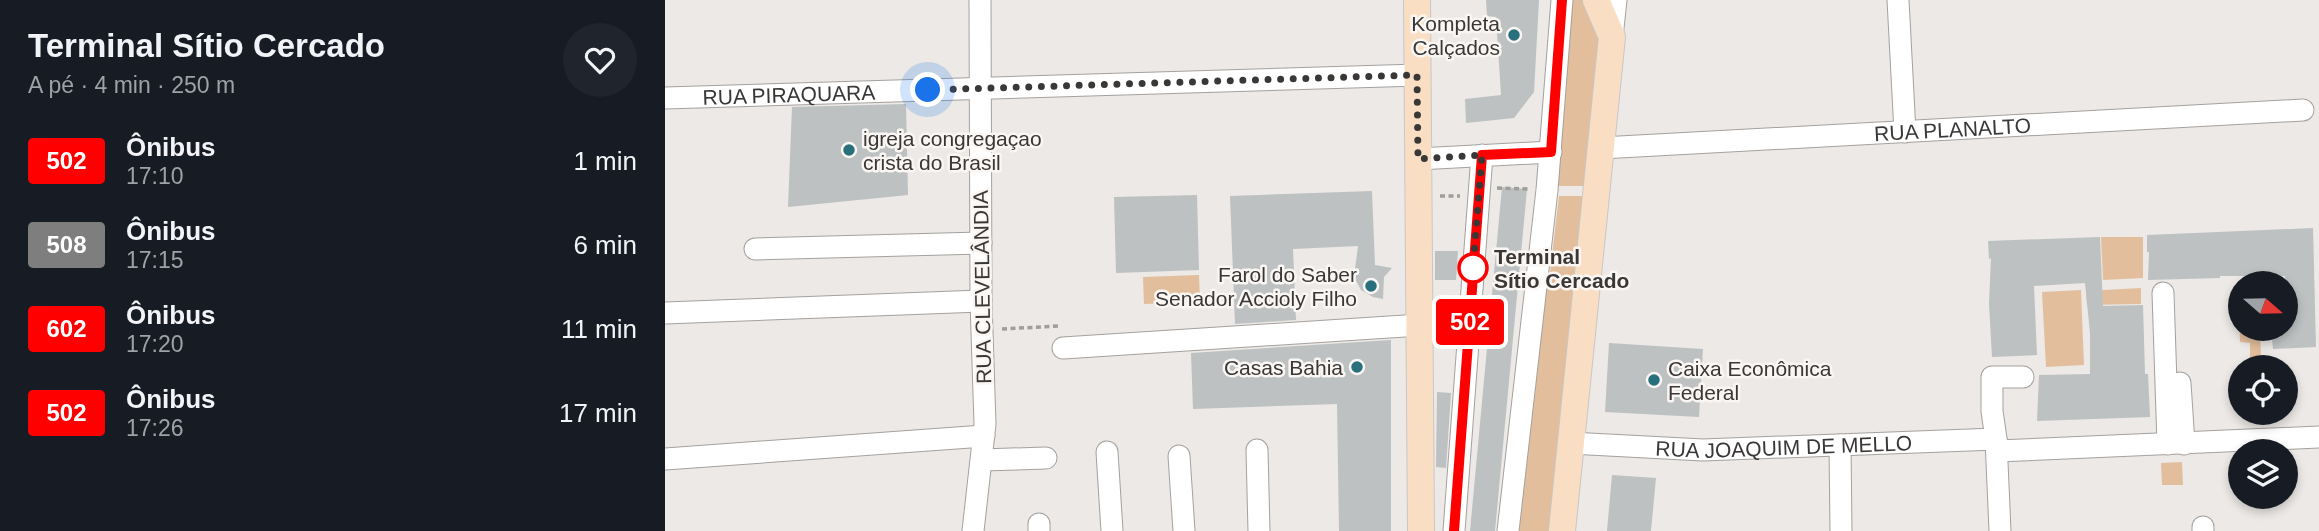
<!DOCTYPE html>
<html lang="pt">
<meta charset="utf-8">
<style>
:root{--surface:#171b24;--page:#20242c;--text:#f1f3f6;--muted:#9ea1a6}
body{margin:0;font-family:Arial,sans-serif;background:var(--page);color:var(--text);height:100vh;display:flex;flex-direction:column;font-size:26px;white-space:nowrap}
*{box-sizing:border-box;margin:0}
p{font-size:23px;color:var(--muted)}
.icon{flex:none;width:38px;height:38px;fill:none;stroke:currentColor;stroke-width:2;stroke-linecap:round;stroke-linejoin:round}
.map{position:relative;flex:1;overflow:hidden}
.drawer{display:flex;flex-direction:column;background:var(--surface);width:665px}
.drawer>*{flex:none}
.badge{padding:0 14px;border-radius:5px;font-size:24px;line-height:46px}
.needle{width:46px;rotate:110deg}
.controls{position:absolute;left:1563px;top:271px;display:grid;gap:14px}
.controls a{display:grid;place-items:center;width:70px;height:70px;border-radius:50%;background:var(--surface);box-shadow:0 4px 10px #0003;font-size:35px}
.you{position:absolute;width:35px;height:35px;margin:-18px;border:5px solid #fff;border-radius:50%;background:#1a73e8;box-shadow:0 0 0 10px #1a73e833}
.map>.badge{position:absolute;translate:-50% -50%;box-shadow:0 0 0 4px #fff}
.round{display:grid;place-items:center;flex:none;width:74px;height:74px;border-radius:37px;background:var(--page)}
.headline{display:flex;align-items:center;justify-content:space-between;height:119px;padding:0 28px}
h1{font-size:33px;font-weight:700;line-height:52px}
ul{padding:0;list-style:none}
li{display:flex;align-items:center;gap:21px;height:84px;padding:0 28px}
li div{flex:1}
li b{display:block;font-size:26px}
li em{font-style:normal}
li .badge{min-width:77px;font-weight:700;text-align:center}
main{display:flex;flex:1;min-height:0}
.map>svg:first-child{display:block}
.green{fill:#e3be9c}
.building{fill:#bdc1c2}
.lines{fill:none;stroke-linecap:round;stroke-linejoin:round}
.minor-casing{stroke:#a4a19e;stroke-width:23}
.major-casing{stroke:#c8c7c7;stroke-width:28}
.path{stroke:#a09e9c;stroke-width:3.5;stroke-dasharray:5 3.5;stroke-linecap:butt}
.minor{stroke:#fff;stroke-width:21}
.major{stroke:#fadec4;stroke-width:26}
.line-casing{stroke:#fff;stroke-width:16}
.line{stroke:#f00;stroke-width:10}
.walk{stroke:#3a3837;stroke-width:7;stroke-dasharray:0 12.6}
.poi-dot{fill:#29707d;stroke:#faf6f3;stroke-width:2.5}
.stop-dot{fill:#fff;stroke:#f00;stroke-width:3.5}
.labels{text-anchor:middle;dominant-baseline:central;stroke-width:5;stroke-linejoin:round;paint-order:stroke}
.poi-label{font-size:21px;fill:#3a3837;stroke:#faf6f3;text-anchor:end}
.street-label{font-size:21px;fill:#3a3837;stroke:#faf6f3}
.stop-label{font-size:21px;font-weight:bold;fill:#3a3837;stroke:#faf6f3;text-anchor:start}
</style>
<main>
<section class="drawer">
<div class="headline"><div><h1>Terminal Sítio Cercado</h1><p>A pé · 4 min · 250 m</p></div><a class="round"><svg class="icon" aria-label="heart" viewBox="0 0 24 24"><path d="M12 20l-8-8c-3-5 5-10 8-4 3-6 11-1 8 4z"/></svg></a></div>
<ul>
<li><span class="badge" style="background:#f00;color:#fff">502</span><div><b>Ônibus</b><p>17:10</p></div><em>1 min</em></li>
<li><span class="badge" style="background:#7e7e7e;color:#fff">508</span><div><b>Ônibus</b><p>17:15</p></div><em>6 min</em></li>
<li><span class="badge" style="background:#f00;color:#fff">602</span><div><b>Ônibus</b><p>17:20</p></div><em>11 min</em></li>
<li><span class="badge" style="background:#f00;color:#fff">502</span><div><b>Ônibus</b><p>17:26</p></div><em>17 min</em></li>
</ul>
</section>
<div class="map">
<svg width="1654" height="531" viewBox="0 0 1654 531">
<rect width="100%" height="100%" fill="#ece9e6"/>
<g class="green">
<polygon points="898,0 928,0 946,39 931,186 884,186"/>
<polygon points="894,196 930,196 896,531 854,531 877,289 885,272"/>
<polygon points="1436,237 1478,237 1478,278 1438,280"/>
<polygon points="534,275 535,302 479,304 478,277"/>
<polygon points="1573,284 1575,284 1575,329 1595,329 1596,358 1585,358 1585,343 1575,342"/>
<polygon points="1476,288 1476,304 1422,305 1421,291"/>
<polygon points="1416,290 1419,365 1381,367 1377,292"/>
<polygon points="1517,462 1518,485 1497,485 1496,463"/>
</g>
<g class="building">
<polygon points="821,0 874,0 869,92 849,118 801,123 800,99 836,95 831,17 822,16"/>
<polygon points="241,104 243,195 123,207 127,107"/>
<polygon points="837,187 862,189 830,531 805,531"/>
<polygon points="707,191 710,265 727,268 719,277 718,299 708,297 696,290 689,277 693,246 628,249 631,320 570,324 565,196"/>
<polygon points="532,195 534,270 451,273 449,197"/>
<polygon points="1648,228 1651,347 1608,349 1606,329 1620,329 1620,276 1555,276 1555,278 1483,280 1484,252 1482,252 1482,235"/>
<polygon points="1435,237 1438,306 1478,305 1480,374 1483,374 1485,417 1372,421 1374,375 1425,374 1425,333 1420,283 1369,286 1372,355 1327,357 1324,304 1326,258 1324,259 1323,241"/>
<polygon points="770,251 793,251 791,280 770,280"/>
<polygon points="726,340 726,531 674,531 672,404 528,409 526,353"/>
<polygon points="944,343 1038,349 1034,417 940,412"/>
<polygon points="772,392 786,393 781,468 771,467"/>
<polygon points="947,475 991,478 986,531 942,531"/>
</g>
<g class="lines">
<defs>
<g id="minor">
<polyline points="1233,0 1240,132"/>
<polyline points="947,37 951,0"/>
<path id="s1" d="M 0,98 L 753,75"/>
<path id="s2" d="M 936,148 L 1638,110"/>
<polyline points="753,159 886,152"/>
<polyline points="90,249 316,243"/>
<polyline points="1498,293 1503,444"/>
<polyline points="0,313 316,301"/>
<polyline points="398,348 755,325"/>
<polyline points="1515,383 1519,444"/>
<path id="s3" d="M 905,443 L 1038,450 L 1331,439"/>
<polyline points="1175,445 1176,531"/>
<polyline points="592,450 594,531"/>
<polyline points="1332,451 1654,437"/>
<polyline points="442,452 447,531"/>
<polyline points="514,456 519,531"/>
<polyline points="0,459 319,436"/>
<polyline points="317,460 381,458"/>
<polyline points="374,524 374,531"/>
<polyline points="1538,527 1538,531"/>
<polyline points="308,531 320,424 316,301 315,0"/>
<polyline points="789,531 817,155"/>
<polyline points="843,531 882,190 897,0"/>
<polyline points="1335,531 1331,439 1327,411 1327,377 1358,377"/>
</g>
<g id="major">
<polyline points="752,0 756,531"/>
<polyline points="897,531 947,37 931,0"/>
</g>
</defs>
<use href="#minor" class="minor-casing"/>
<use href="#major" class="major-casing"/>
<g class="path">
<polyline points="832,188 863,189"/>
<polyline points="775,196 795,196"/>
<polyline points="337,329 395,326"/>
</g>
<use href="#minor" class="minor"/>
<use href="#major" class="major"/>
</g>
<g class="lines">
<defs>
<polyline id="line" points="789,531 817,155 886,152 897,0"/>
</defs>
<use href="#line" class="line-casing"/>
<use href="#line" class="line"/>
<polyline class="walk" points="263,90 752,75 753,159 817,155 808,268"/>
</g>
<g class="poi-dot">
<circle cx="849" cy="35" r="7"/>
<circle cx="184" cy="150" r="7"/>
<circle cx="706" cy="286" r="7"/>
<circle cx="692" cy="367" r="7"/>
<circle cx="989" cy="380" r="7"/>
</g>
<circle class="stop-dot" cx="808" cy="268" r="14"/>
<g class="labels">
<g class="poi-label">
<text x="835" y="23">Kompleta<tspan x="835" dy="24">Calçados</tspan></text>
<text x="198" y="138" text-anchor="start">igreja congregaçao<tspan x="198" dy="24">crista do Brasil</tspan></text>
<text x="692" y="274">Farol do Saber<tspan x="692" dy="24">Senador Accioly Filho</tspan></text>
<text x="678" y="367">Casas Bahia</text>
<text x="1003" y="368" text-anchor="start">Caixa Econômica<tspan x="1003" dy="24">Federal</tspan></text>
</g>
<g class="street-label">
<text stroke="none"><textPath href="#s1" startOffset="124">RUA PIRAQUARA</textPath></text>
<text stroke="none"><textPath href="#s2" startOffset="352">RUA PLANALTO</textPath></text>
<text transform="translate(317 287) rotate(-91)">RUA CLEVELÂNDIA</text>
<text stroke="none"><textPath href="#s3" startOffset="214">RUA JOAQUIM DE MELLO</textPath></text>
</g>
<g class="stop-label">
<text x="829" y="256">Terminal<tspan x="829" dy="24">Sítio Cercado</tspan></text>
</g>
</g>
</svg>
<div class="controls">
<a><svg class="needle" viewBox="-14 -14 28 28"><path d="M0-13l5 13h-10z" fill="#e53935"/><path d="M0 13l5-13h-10z" fill="#9ea1a6"/></svg></a>
<a><svg class="icon" aria-label="locate" viewBox="0 0 24 24"><circle cx="12" cy="12" r="6"/><path d="M12 2v4M12 18v4M2 12h4M18 12h4"/></svg></a>
<a><svg class="icon" aria-label="layers" viewBox="0 0 24 24"><path d="M12 4l9 5-9 5-9-5zM3 14l9 5 9-5"/></svg></a>
</div>
<div class="you" style="left:263px;top:90px"></div>
<b class="badge" style="left:805px;top:322px;background:#f00;color:#fff">502</b>
</div>
</main>
